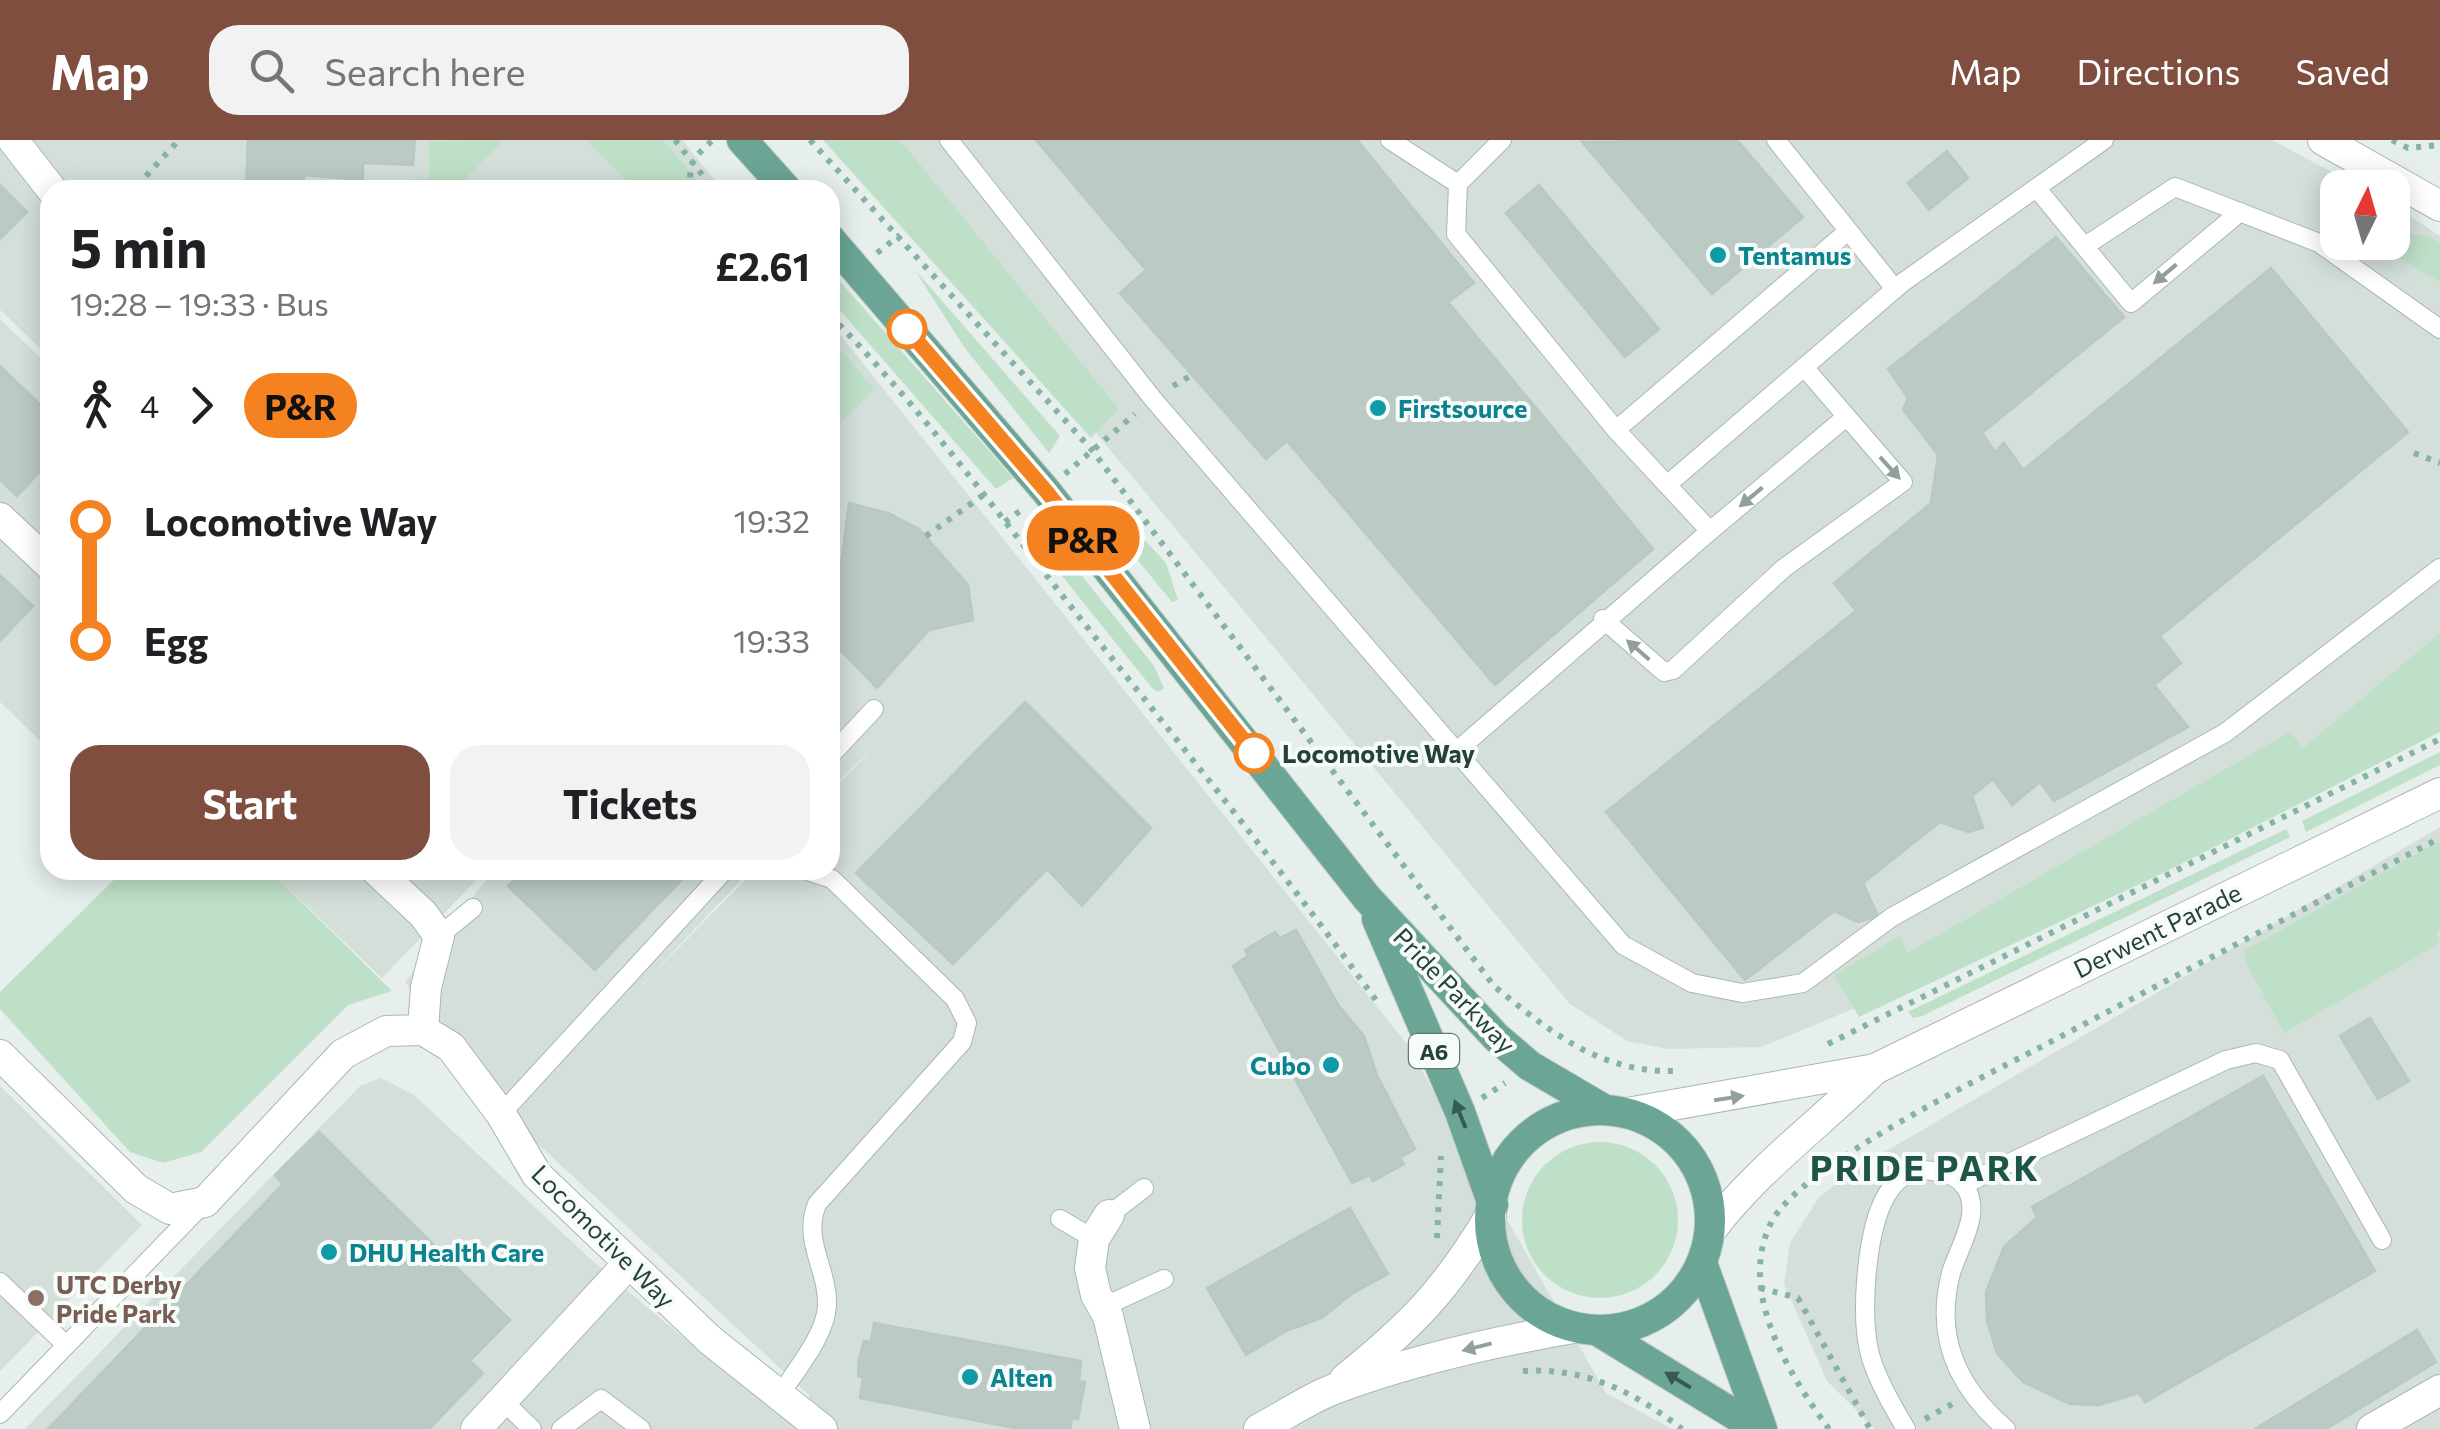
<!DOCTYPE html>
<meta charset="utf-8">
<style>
:root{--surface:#fff;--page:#f2f2f2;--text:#202124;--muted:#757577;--accent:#7f4e3f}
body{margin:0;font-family:Commissioner,sans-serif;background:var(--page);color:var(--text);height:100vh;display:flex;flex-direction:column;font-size:38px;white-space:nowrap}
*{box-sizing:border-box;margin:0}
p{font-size:32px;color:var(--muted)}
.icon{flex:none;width:55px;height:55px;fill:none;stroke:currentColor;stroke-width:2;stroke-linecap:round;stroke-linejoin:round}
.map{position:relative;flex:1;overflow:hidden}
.drawer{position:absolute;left:40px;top:40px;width:800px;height:700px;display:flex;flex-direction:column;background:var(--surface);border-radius:30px;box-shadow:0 5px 25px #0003}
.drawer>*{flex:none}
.badge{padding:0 20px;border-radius:32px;font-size:35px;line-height:65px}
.needle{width:65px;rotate:5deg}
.controls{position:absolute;left:2320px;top:30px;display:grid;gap:20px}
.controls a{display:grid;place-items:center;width:90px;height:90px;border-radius:20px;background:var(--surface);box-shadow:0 5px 25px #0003;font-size:50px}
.map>.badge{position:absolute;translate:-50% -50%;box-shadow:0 0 0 5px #fff}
.legs{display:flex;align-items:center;gap:15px;height:110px;padding:0 30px;font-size:32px}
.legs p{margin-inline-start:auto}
.summary{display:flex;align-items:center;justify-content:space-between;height:170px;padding:0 30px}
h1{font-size:55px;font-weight:700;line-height:75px}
.button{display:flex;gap:20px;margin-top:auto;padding:20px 30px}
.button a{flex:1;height:115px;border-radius:30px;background:var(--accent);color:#fff;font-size:40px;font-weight:700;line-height:115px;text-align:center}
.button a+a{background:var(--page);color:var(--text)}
ul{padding:0 30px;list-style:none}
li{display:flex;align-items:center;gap:35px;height:120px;font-size:38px}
li i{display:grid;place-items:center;width:15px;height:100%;margin:0 12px;background:currentColor}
li i::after{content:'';width:25px;height:25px;margin:-12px;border:8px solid;border-radius:50%;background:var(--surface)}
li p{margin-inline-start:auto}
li:first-child i{background:linear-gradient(#0000 50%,currentColor 0)}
li:last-child i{background:linear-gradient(currentColor 50%,#0000 0)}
header{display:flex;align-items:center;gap:60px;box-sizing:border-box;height:140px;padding:0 50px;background:var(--accent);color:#fff}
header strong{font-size:48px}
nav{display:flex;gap:55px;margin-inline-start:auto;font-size:35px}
.search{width:700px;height:90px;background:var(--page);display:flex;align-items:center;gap:25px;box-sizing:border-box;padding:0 35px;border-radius:30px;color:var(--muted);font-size:38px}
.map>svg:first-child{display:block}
.built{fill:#d4dfda}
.green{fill:#bfe0c8}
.building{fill:#bbcac4;stroke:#b8c9c2;stroke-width:2.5}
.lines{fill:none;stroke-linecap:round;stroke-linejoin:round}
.service-casing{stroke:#a8b8b2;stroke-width:20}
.minor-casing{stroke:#a8b8b2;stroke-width:32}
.tertiary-casing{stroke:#a8b8b2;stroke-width:32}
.primary-casing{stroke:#c2cac8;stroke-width:32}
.path{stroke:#86b3a5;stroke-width:6;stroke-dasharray:5 8;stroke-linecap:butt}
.service{stroke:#fff;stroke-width:18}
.minor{stroke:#fff;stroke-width:30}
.tertiary{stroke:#fff;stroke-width:30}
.primary{stroke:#6aa596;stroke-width:30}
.oneway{fill:#92a09c}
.oneway2{fill:#365b51}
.line-1-casing{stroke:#fff;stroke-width:22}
.line-1{stroke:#f58220;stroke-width:15}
.culture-dot{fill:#0f9aa8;stroke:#f7fbf9;stroke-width:4}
.stop-1-dot{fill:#fff;stroke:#f58220;stroke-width:5}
.education-dot{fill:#8d6e63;stroke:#f7fbf9;stroke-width:4}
.labels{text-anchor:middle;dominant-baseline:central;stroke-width:8;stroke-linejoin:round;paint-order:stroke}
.shield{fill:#f7fbf9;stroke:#637a73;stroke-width:2.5}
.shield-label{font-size:22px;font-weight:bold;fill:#24423a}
.culture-label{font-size:25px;font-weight:bold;fill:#0d838f;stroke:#f7fbf9;text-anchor:start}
.stop-label{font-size:25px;font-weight:bold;fill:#24423a;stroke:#f7fbf9;text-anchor:start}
.street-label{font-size:25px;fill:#24423a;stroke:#f7fbf9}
.education-label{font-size:25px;font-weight:bold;fill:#785e54;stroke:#f7fbf9;text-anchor:start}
.district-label{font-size:35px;font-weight:bold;letter-spacing:2.5px;fill:#1f5548;stroke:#f7fbf9}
</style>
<header>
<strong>Map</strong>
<div class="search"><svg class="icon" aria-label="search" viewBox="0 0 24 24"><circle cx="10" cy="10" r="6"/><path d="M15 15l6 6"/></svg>Search here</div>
<nav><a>Map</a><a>Directions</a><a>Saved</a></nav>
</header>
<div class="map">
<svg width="2440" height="1289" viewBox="0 0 2440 1289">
<rect width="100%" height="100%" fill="#e6efeb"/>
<g class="built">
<polygon points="0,0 682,0 723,50 50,50 50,218 0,170"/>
<polygon points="853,0 2272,0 2360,47 2338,48 2338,102 2392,102 2393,65 2440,96 2440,577 2018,801 1761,907 1668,909 1627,901 1569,863"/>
<polygon points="0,179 50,227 50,610 0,562"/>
<polygon points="830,182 1406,903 1606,1253 1672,1289 25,1289 360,946 381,938 414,955 595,1123 711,1221 794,1283 810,1256 511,979 405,842 494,730 751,730 632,855 755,730 830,730 830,653 879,602 830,650"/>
<polygon points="2440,687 2440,1289 1875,1289 1827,1241 1784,1144 1790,1103 1819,1057 1859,1027"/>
<polygon points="269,730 486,730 382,838"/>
<polygon points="0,946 142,1085 0,1231"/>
</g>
<g class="green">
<polygon points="504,0 454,50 377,50 376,41 429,39 429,1"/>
<polygon points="587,0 663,0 706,50 636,50"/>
<polygon points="823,0 900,0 1119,269 1091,298"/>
<polygon points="2393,93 2430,96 2440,103 2440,142 2373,103 2392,102"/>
<polygon points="830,130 1013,338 996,349 830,159"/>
<polygon points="915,130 1060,296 1049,313 964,207"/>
<polygon points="830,197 874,249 830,294"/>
<polygon points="1119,372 1166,423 1178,460 1172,462 1099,373"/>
<polygon points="1050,396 1154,526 1164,548 1158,552 1152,548 1038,406"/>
<polygon points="2440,493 2440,592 2167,731 1859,877 1834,835 1900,796 1907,813 2290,592 2303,608"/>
<polygon points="2440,612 2440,625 2306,692 2302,681"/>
<polygon points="2286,689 2290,697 1922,876 1913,878 1908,872"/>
<polygon points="2440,701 2440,789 2436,792 2440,803 2284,893 2246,823 2245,810"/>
<polygon points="124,730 269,730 392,851 348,865 201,1012 163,1023 130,1012 0,869 0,852"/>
<circle cx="1600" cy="1080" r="78"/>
</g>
<g class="building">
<polygon points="248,0 415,0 413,25 363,23 363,40 304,35 303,50 246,50"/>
<polygon points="1036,0 1357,0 1474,143 1448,162 1653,409 1495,545 1287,301 1266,319 1120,153 1146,130"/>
<polygon points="1737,0 1803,77 1712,154 1582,2"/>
<polygon points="1947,11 1968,38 1929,70 1908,43"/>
<polygon points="0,45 27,72 0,99"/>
<polygon points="1539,45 1659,189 1625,217 1506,73"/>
<polygon points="2056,97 2124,177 1982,293 1995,312 2004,303 2023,330 2271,128 2408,292 2160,496 2181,523 2154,545 2188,587 2054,661 2040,642 2012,665 1993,639 1972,656 1983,688 1968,692 1940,682 1863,743 1878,776 1858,782 1834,771 1745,840 1606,672 1856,471 1834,443 1931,363 1938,315 1903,269 1908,258 1888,229"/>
<polygon points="0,226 50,274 50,321 17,356 0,340"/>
<polygon points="849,363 888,373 919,389 968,445 973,480 929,490 877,548 830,499 830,434 841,424"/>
<polygon points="0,435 33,466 0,501"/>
<polygon points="1025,562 1151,688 1082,766 1047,729 953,824 856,733"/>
<polygon points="524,730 691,730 595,830 508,746"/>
<polygon points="1296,790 1339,866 1364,896 1377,935 1415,1009 1400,1018 1404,1024 1373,1041 1370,1035 1352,1043 1233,826 1248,816 1245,810 1275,792 1280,798"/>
<polygon points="2370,878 2409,941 2378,959 2340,896"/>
<polygon points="2263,936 2375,1131 2145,1262 2139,1253 2099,1265 2070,1264 2023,1242 1997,1213 1987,1181 1986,1152 2004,1107 2037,1077 2032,1067"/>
<polygon points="319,992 510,1180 470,1221 483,1233 429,1289 48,1289 283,1044 275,1035"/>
<polygon points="1350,1068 1388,1134 1353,1153 1322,1178 1286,1191 1246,1215 1207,1148"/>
<polygon points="874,1183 1081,1221 1079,1241 1085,1242 1078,1279 1072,1278 1070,1289 1020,1289 860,1258 863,1238 858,1236 859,1219 864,1201 871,1202"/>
<polygon points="2417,1190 2436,1222 2326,1289 2255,1289"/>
</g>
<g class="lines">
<defs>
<g id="service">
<polyline points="949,0 1153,259 1623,805 1692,843 1742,853 1803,843 1892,777 2225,593 2440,428"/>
<polyline points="1390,0 1458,44"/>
<polyline points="1776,0 1895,149"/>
<polyline points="2038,50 2131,163 2240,72"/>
<polyline points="2085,106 2175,47 2319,103 2440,189"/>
<polyline points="1616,290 1848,91"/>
<polyline points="1667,345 1902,143 2104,0"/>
<polyline points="1710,391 1846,277"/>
<polyline points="1603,479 1664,532 1673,530 1784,428 1903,342 1804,227"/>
<polyline points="1459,609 1710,391 1616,290 1456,94 1458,44 1502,0"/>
<polyline points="830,616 874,569"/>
<polyline points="439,796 473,768"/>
<polyline points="501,974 725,730"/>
<polyline points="1963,1045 2226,920 2256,913 2280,920 2382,1100"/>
<polyline points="1109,1075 1144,1048"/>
<polyline points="1060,1079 1094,1099"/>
<polyline points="0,1142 66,1205"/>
<polyline points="1103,1167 1164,1139"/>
<path d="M 778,1258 C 794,1232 826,1196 827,1165 C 828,1128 802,1101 817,1064 L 962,902 L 967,883 L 955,859 L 832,739 L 804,730"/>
<polyline points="503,1261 532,1289"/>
<polyline points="0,1274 201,1066"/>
<polyline points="561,1289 601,1259 641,1289"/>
<path d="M 1906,1289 C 1893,1267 1879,1243 1871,1218 C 1859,1180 1866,1091 1886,1056 C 1893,1043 1902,1037 1914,1029 C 1930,1031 1952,1031 1964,1045 C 1984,1072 1958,1108 1951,1133 C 1934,1198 1958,1248 2006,1289"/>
</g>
<g id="minor">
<polyline points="13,0 52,50"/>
<polyline points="2323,0 2440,66"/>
<polyline points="0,378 50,425"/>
<polyline points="376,730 423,774 439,796 426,847 423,890"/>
<polyline points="0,915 136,1049 170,1069 205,1062 343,914 386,891 423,890 451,907 501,974 537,1035 710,1200 822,1289"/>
<polyline points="1109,1075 1094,1099 1090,1128 1096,1155 1108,1176 1135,1289"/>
<path d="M 1345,1239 C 1413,1184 1446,1150 1491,1075"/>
<polyline points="476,1289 628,1124"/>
<path d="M 1259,1289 C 1284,1276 1308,1259 1334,1249 C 1411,1220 1492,1202 1573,1188"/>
<polyline points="2372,1289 2440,1250"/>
</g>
<g id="tertiary">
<polyline points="1633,972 1875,929 2440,653"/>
<path d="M 1711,1090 C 1758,1028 1820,984 1875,929"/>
</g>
<g id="primary">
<polyline points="742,0 787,50"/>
<polyline points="830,99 1046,351 1367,758 1496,897 1530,926 1600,967"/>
<polyline points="1377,779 1460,972 1493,1065"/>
<circle cx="1600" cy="1080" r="110"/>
<polyline points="1702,1123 1762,1289"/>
<polyline points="1598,1191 1758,1289"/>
</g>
</defs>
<use href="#service" class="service-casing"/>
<use href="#minor" class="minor-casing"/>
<use href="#tertiary" class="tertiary-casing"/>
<use href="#primary" class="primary-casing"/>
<g class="path">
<polyline points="675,0 714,50"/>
<path d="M 810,0 L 1092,310 L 1494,846 C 1549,891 1599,933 1675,931"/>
<polyline points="2392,0 2408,8 2440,5"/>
<polyline points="146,36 179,0"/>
<path d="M 694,50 C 684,26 695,16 713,0"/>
<polyline points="877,113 900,95"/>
<path d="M 830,175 C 921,268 996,371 1076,473 C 1178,602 1282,729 1378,863"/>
<polyline points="1173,246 1192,235"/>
<polyline points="2414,313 2440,323"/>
<polyline points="1065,334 1135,274"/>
<polyline points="1005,382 1024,368"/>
<polyline points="926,396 986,353"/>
<polyline points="1828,904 2440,599"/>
<polyline points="1482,958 1505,943"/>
<polyline points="1437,1098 1441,1016"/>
<polyline points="1760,1148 1798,1158 1870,1289"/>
<path d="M 1523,1231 C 1584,1227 1635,1252 1682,1289"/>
<polyline points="1925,1279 1954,1263"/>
<path d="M 1829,1289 C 1788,1233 1736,1150 1772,1081 C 1802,1026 1977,940 2037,909 C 2171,838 2306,768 2440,698"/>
</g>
<use href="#service" class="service"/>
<use href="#minor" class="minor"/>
<use href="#tertiary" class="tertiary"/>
<use href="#primary" class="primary"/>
</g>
<defs><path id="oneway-solid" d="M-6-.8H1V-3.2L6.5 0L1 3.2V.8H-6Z" transform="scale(2.5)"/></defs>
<g class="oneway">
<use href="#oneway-solid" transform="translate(2165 134) rotate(140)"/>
<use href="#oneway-solid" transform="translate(1890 328) rotate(48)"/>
<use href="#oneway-solid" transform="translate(1751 357) rotate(140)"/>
<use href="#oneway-solid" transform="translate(1638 510) rotate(-139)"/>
<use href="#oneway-solid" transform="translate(1729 958) rotate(-9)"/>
<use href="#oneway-solid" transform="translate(1477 1207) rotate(166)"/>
</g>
<g class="oneway2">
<use href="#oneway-solid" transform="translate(1460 974) rotate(-112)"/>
<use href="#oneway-solid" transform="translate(1678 1240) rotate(-149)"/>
</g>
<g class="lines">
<defs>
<polyline id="line-1" points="907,189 1046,351 1254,613"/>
</defs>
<use href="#line-1" class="line-1-casing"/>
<use href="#line-1" class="line-1"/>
</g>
<g class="culture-dot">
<circle cx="1718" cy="115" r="10"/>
<circle cx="1378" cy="268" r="10"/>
<circle cx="1331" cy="925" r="10"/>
<circle cx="329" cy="1112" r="10"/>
<circle cx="970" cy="1237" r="10"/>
</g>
<g class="stop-1-dot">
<circle cx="907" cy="189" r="18"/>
<circle cx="1254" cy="613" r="18"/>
</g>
<circle class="education-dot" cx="36" cy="1158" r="10"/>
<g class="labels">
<rect class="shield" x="1409" y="894" width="50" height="34" rx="8"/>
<g class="shield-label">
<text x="1434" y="911">A6</text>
</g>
<g class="culture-label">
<text x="1738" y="115">Tentamus</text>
<text x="1398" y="268">Firstsource</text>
<text x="1311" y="925" text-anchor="end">Cubo</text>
<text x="349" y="1112">DHU Health Care</text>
<text x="990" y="1237">Alten</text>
</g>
<g class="stop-label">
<text x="1282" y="613">Locomotive Way</text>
</g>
<g class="street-label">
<text transform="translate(2157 790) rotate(-26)">Derwent Parade</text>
<text transform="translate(1455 850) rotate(46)">Pride Parkway</text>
<text transform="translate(604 1096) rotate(45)">Locomotive Way</text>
</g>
<g class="education-label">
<text x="56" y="1144">UTC Derby<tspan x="56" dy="29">Pride Park</tspan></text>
</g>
<g class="district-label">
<text x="1925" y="1026">PRIDE PARK</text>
</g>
</g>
</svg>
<div class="controls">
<a><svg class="needle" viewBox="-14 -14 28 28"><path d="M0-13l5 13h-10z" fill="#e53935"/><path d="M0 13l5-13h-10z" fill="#757577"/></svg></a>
</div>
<b class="badge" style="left:1083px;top:398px;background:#f58220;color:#111">P&amp;R</b>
<section class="drawer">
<div class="summary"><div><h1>5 min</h1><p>19:28 – 19:33 · Bus</p></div><b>£2.61</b></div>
<div class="legs"><svg class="icon" aria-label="walk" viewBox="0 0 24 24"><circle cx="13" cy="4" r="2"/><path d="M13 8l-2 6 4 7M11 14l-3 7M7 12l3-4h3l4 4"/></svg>4<svg class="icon" aria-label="forward" viewBox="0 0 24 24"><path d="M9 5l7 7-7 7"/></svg><b class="badge" style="background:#f58220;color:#111">P&amp;R</b></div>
<ul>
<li><i style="color:#f58220"></i><b>Locomotive Way</b><p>19:32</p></li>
<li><i style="color:#f58220"></i><b>Egg</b><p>19:33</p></li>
</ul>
<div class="button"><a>Start</a><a>Tickets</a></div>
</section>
</div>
